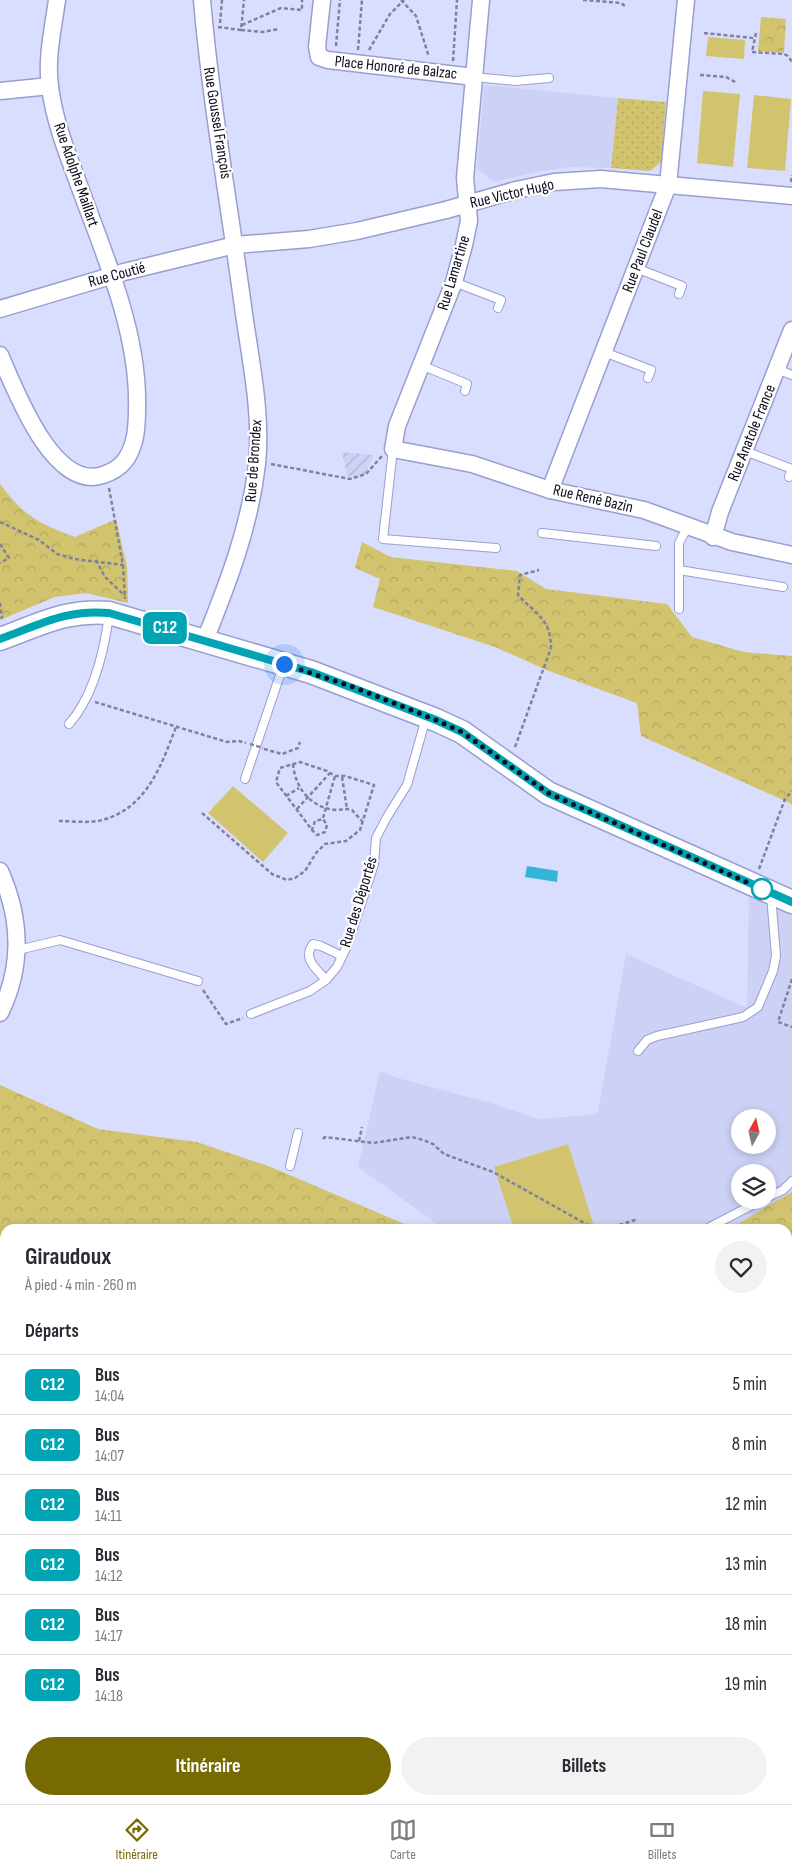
<!DOCTYPE html>
<html lang="fr">
<meta charset="utf-8">
<style>
:root{--surface:#fff;--page:#f2f2f3;--text:#2b2b33;--muted:#7c7c81;--line:#e1e1e2;--accent:#786a02}
body{margin:0;font-family:"Sofia Sans Condensed",sans-serif;background:var(--page);color:var(--text);height:100vh;display:flex;flex-direction:column;font-size:19px;white-space:nowrap}
*{box-sizing:border-box;margin:0}
p{font-size:16px;color:var(--muted)}
.icon{flex:none;width:28px;height:28px;fill:none;stroke:currentColor;stroke-width:2;stroke-linecap:round;stroke-linejoin:round}
.map{position:relative;flex:1;overflow:hidden}
.panel{position:absolute;left:0px;top:1224px;width:792px;height:581px;display:flex;flex-direction:column;background:var(--surface);border-radius:15px 15px 0 0;box-shadow:0 2px 8px #0003}
.panel>*{flex:none}
.badge{padding:0 10px;border-radius:8px;font-size:18px;line-height:32px}
.needle{width:32px;rotate:8deg}
.controls{position:absolute;left:731px;top:1109px;display:grid;gap:10px}
.controls a{display:grid;place-items:center;width:45px;height:45px;border-radius:50%;background:var(--surface);box-shadow:0 2px 8px #0003;font-size:25px}
.you{position:absolute;width:25px;height:25px;margin:-12px;border:4px solid #fff;border-radius:50%;background:#1a73e8;box-shadow:0 0 0 8px #1a73e833}
.map>.badge{position:absolute;translate:-50% -50%;box-shadow:0 0 0 2px #fff}
h2{padding:0 25px;font-size:19px;line-height:45px}
.round{display:grid;place-items:center;flex:none;width:52px;height:52px;border-radius:26px;background:var(--page)}
.summary{display:flex;align-items:center;justify-content:space-between;height:85px;padding:0 25px}
h1{font-size:24px;font-weight:700;line-height:38px}
.primary-button{display:flex;gap:10px;margin-top:auto;padding:10px 25px}
.primary-button a{flex:1;height:58px;border-radius:30px;background:var(--accent);color:#fff;font-size:20px;font-weight:700;line-height:58px;text-align:center}
.primary-button a+a{background:var(--page);color:var(--text)}
ul{padding:0;list-style:none}
li{display:flex;align-items:center;gap:15px;height:60px;padding:0 25px;border-top:1px solid var(--line)}
li div{flex:1}
li b{display:block;font-size:19px}
li em{font-style:normal}
li .badge{min-width:55px;font-weight:700;text-align:center}
.tabs{display:flex;justify-content:space-around;align-items:center;height:70px;border-top:1px solid var(--line);background:var(--surface);font-size:14px;color:var(--muted)}
.tabs a{display:grid;justify-items:center;gap:2px}
.tabs .on{color:var(--accent)}
.map>svg:first-child{display:block}
.built{fill:#ccd1f5;fill-rule:evenodd}
.industrial{fill:url(#industrial-furrows)}
.grass{fill:url(#grass-dots)}
.forest{fill:url(#forest-crowns)}
.pitch{fill:#d2c46e}
.water{fill:#31b6d9}
.lines{fill:none;stroke-linecap:round;stroke-linejoin:round}
.lane-casing{stroke:#999ed0;stroke-width:10}
.street-casing{stroke:#999ed0;stroke-width:19}
.secondary-casing{stroke:#999ed0;stroke-width:25}
.path{stroke:#80829c;stroke-width:2.5;stroke-dasharray:4 2.5;stroke-linecap:butt}
.lane{stroke:#fff;stroke-width:8}
.street{stroke:#fff;stroke-width:16}
.secondary{stroke:#fff;stroke-width:22}
.path-bridge{stroke:#80829c;stroke-width:2.5;stroke-dasharray:4 2.5;stroke-linecap:butt}
.line-casing{stroke:#fff;stroke-width:11}
.line{stroke:#00a4b2;stroke-width:8}
.walk{stroke:#0b0b1d;stroke-width:5;stroke-dasharray:0 9}
.stop-dot{fill:#fff;stroke:#00a4b2;stroke-width:2.5}
.labels{text-anchor:middle;dominant-baseline:central;stroke-width:4.5;stroke-linejoin:round;paint-order:stroke}
.street-label{font-size:16px;fill:#0b0b1d;stroke:#fff}
</style>
<div class="map">
<svg width="792" height="1804" viewBox="0 0 792 1804">
<defs>
<pattern id="industrial-furrows" width="10" height="10" patternUnits="userSpaceOnUse" patternTransform="scale(1.25)"><rect width="10" height="10" fill="#ccd1f5"/><path d="M-1 1l2-2M0 10L10 0M9 11l2-2" fill="none" stroke="#aeb2d2"/></pattern>
<pattern id="grass-dots" width="8" height="8" patternUnits="userSpaceOnUse" patternTransform="scale(1.25)"><rect width="8" height="8" fill="#d2c46e"/><path d="M2 2h.1M6 6h.1" fill="none" stroke="#b3a75f" stroke-width="1.8" stroke-linecap="round"/></pattern>
<pattern id="forest-crowns" width="20" height="18" patternUnits="userSpaceOnUse" patternTransform="scale(1.25)"><rect width="20" height="18" fill="#d2c46e"/><path d="M2 6a3 3 0 1 1 6 0M12 15a3 3 0 1 1 6 0" fill="none" stroke="#b3a75f"/></pattern>
</defs>
<rect width="100%" height="100%" fill="#dadefe"/>
<g class="built">
<polygon points="484,85 618,98 611,168 570,167 537,172 494,182 477,169"/>
<path d="M 749,895 L 792,913 L 792,1205 L 750,1229 L 444,1229 L 358,1167 L 380,1071 L 398,1078 L 494,1104 L 539,1119 L 587,1115 L 598,1112 L 626,954 L 747,1008 ZM 740,1118 L 768,1118 L 768,1145 L 740,1145 ZM 740,1172 L 768,1172 L 768,1200 L 740,1200 Z"/>
</g>
<polygon class="industrial" points="342,452 374,455 365,474 356,477 347,476"/>
<polygon class="grass" points="618,98 666,102 661,162 650,171 611,168"/>
<g class="forest">
<polygon points="761,17 786,19 784,53 758,51"/>
<path d="M 0,484 C 23,515 39,524 75,537 L 116,519 L 127,566 L 128,603 L 86,593 L 55,597 L 0,620 Z"/>
<polygon points="362,542 391,557 517,571 546,589 667,604 692,637 744,652 792,656 792,804 641,736 637,703 549,671 495,647 373,607 380,579 355,568"/>
<polygon points="0,1085 98,1129 197,1142 271,1167 416,1229 5,1229 5,1800 788,1800 788,1229 729,1229 792,1192 792,1804 0,1804"/>
</g>
<g class="pitch">
<polygon points="708,37 745,40 744,59 706,56"/>
<polygon points="703,91 740,94 733,167 697,163"/>
<polygon points="754,95 791,99 785,171 747,168"/>
<polygon points="233,786 288,833 263,862 208,813"/>
<polygon points="568,1144 595,1229 514,1229 494,1167"/>
</g>
<polygon class="water" points="527,866 558,871 557,882 525,877"/>
<g class="lines">
<defs>
<g id="lane">
<polyline points="474,77 516,81 549,78"/>
<polyline points="636,268 682,286 679,294"/>
<polyline points="454,282 501,300 498,308"/>
<polyline points="604,352 651,370 648,378"/>
<polyline points="421,365 467,384 465,391"/>
<polyline points="777,369 792,375"/>
<polyline points="393,449 383,539 496,548"/>
<polyline points="745,451 792,469 789,477"/>
<polyline points="542,533 656,546"/>
<polyline points="679,570 783,587"/>
<polyline points="679,609 679,543 687,528"/>
<path d="M 69,724 C 94,696 104,652 109,615"/>
<polyline points="245,779 283,666"/>
<polyline points="18,950 60,940 198,981"/>
<path d="M 326,980 C 316,968 302,959 313,944 L 321,946 L 342,956"/>
<polyline points="251,1014 310,991 326,980 337,967 348,944 374,864 376,838 387,817 407,785 426,718"/>
<polyline points="638,1051 647,1040 657,1036 743,1017 758,1007 773,971 776,956 771,895"/>
<polyline points="290,1166 298,1133"/>
<polyline points="768,1197 783,1190 792,1181"/>
<polyline points="706,1229 762,1200"/>
</g>
<g id="street">
<path d="M 202,0 C 211,105 230,209 244,314 C 251,363 262,414 257,464 C 250,526 228,583 205,640"/>
<polyline points="322,0 317,47 319,57 328,60 474,77"/>
<polyline points="481,0 465,178 469,221 464,245 454,282 397,426 393,449 472,464 550,490 644,510 732,542 792,555"/>
<polyline points="0,91 50,86"/>
<polyline points="0,309 124,272 235,245 309,239 357,231 446,210 516,190 554,182 601,179 792,196"/>
<path d="M 0,355 C 15,389 53,492 103,475 C 121,469 129,459 134,441 C 138,426 137,410 137,395 C 135,321 101,247 76,177 C 65,148 54,118 50,87 C 46,58 53,29 57,0"/>
<polyline points="550,490 668,185 686,0"/>
<polyline points="713,537 720,512 792,330"/>
<path d="M 0,871 C 21,918 23,966 0,1013"/>
</g>
<path id="secondary" d="M 0,639 C 39,625 66,609 109,613 L 311,672 L 436,720 L 462,732 L 548,793 L 792,902"/>
</defs>
<use href="#lane" class="lane-casing"/>
<use href="#street" class="street-casing"/>
<use href="#secondary" class="secondary-casing"/>
<g class="path">
<polyline points="401,0 416,16 429,57"/>
<polyline points="583,0 621,3 626,7"/>
<polyline points="220,23 222,0"/>
<polyline points="242,25 281,8 302,10 302,0"/>
<polyline points="218,27 241,30 244,0"/>
<polyline points="241,30 263,32 279,29"/>
<polyline points="704,33 753,38"/>
<polyline points="756,33 752,52 784,54 788,56 792,62"/>
<polyline points="336,46 340,0"/>
<polyline points="358,50 362,0"/>
<polyline points="369,50 390,14 404,0"/>
<polyline points="453,61 457,0"/>
<polyline points="700,75 726,77 737,83"/>
<polyline points="791,182 792,175"/>
<polyline points="271,464 350,479 366,474 382,456"/>
<polyline points="109,488 123,565 125,599"/>
<polyline points="0,522 39,540 57,554 74,559 123,565"/>
<polyline points="0,544 9,558 0,563"/>
<polyline points="96,560 105,577 125,596"/>
<polyline points="0,603 2,619"/>
<polyline points="95,702 227,742 239,741 246,743"/>
<path d="M 515,747 L 551,648 C 551,619 536,614 518,595 L 520,575 L 539,570"/>
<polyline points="264,749 282,754 298,748 300,742"/>
<path d="M 293,764 C 295,788 311,808 336,810 C 342,810 346,808 352,810 L 362,821"/>
<polyline points="342,777 347,809"/>
<polyline points="286,796 299,788"/>
<polyline points="297,809 330,773"/>
<polyline points="202,813 272,874 287,880 295,878 305,871 316,853 325,844 346,841 360,830 374,785 345,776 335,776 327,771 300,762 280,768 276,782 312,830 317,835 325,832 327,825 323,819 315,821 312,830"/>
<polyline points="323,818 335,776"/>
<path d="M 59,821 C 71,821 86,823 98,821 C 146,811 161,766 176,727"/>
<polyline points="759,869 785,799 792,791"/>
<polyline points="792,979 778,1022 792,1027"/>
<polyline points="203,990 226,1024 243,1018"/>
<polyline points="323,1139 325,1137 373,1143 412,1137 423,1140 433,1144 444,1154 493,1172 595,1229"/>
<polyline points="359,1141 362,1127"/>
<polyline points="607,1229 638,1219"/>
<polyline points="788,1290 792,1286"/>
<polyline points="788,1454 792,1451"/>
<polyline points="0,1460 5,1474"/>
<polyline points="0,1497 5,1478"/>
<polyline points="0,1759 5,1761"/>
<polyline points="47,1800 55,1804"/>
<polyline points="677,1800 680,1804"/>
</g>
<use href="#lane" class="lane"/>
<use href="#street" class="street"/>
<use href="#secondary" class="secondary"/>
<polyline class="path-bridge" points="250,744 263,748"/>
</g>
<g class="lines">
<defs>
<path id="line" d="M 0,639 C 39,625 66,609 109,613 L 311,672 L 436,720 L 462,732 L 548,793 L 792,902"/>
</defs>
<use href="#line" class="line-casing"/>
<use href="#line" class="line"/>
<polyline class="walk" points="284,664 356,688 436,720 462,732 548,793 762,889"/>
</g>
<circle class="stop-dot" cx="762" cy="889" r="10"/>
<g class="labels">
<g class="street-label">
<text transform="translate(396 68) rotate(6)">Place Honoré de Balzac</text>
<text transform="translate(217 123) rotate(81)">Rue Goussel François</text>
<text transform="translate(76 175) rotate(71)">Rue Adolphe Maillart</text>
<text transform="translate(512 194) rotate(-13)">Rue Victor Hugo</text>
<text transform="translate(643 251) rotate(-69)">Rue Paul Claudel</text>
<text transform="translate(454 273) rotate(-73)">Rue Lamartine</text>
<text transform="translate(117 275) rotate(-15)">Rue Coutié</text>
<text transform="translate(752 433) rotate(-68)">Rue Anatole France</text>
<text transform="translate(254 461) rotate(-86)">Rue de Brondex</text>
<text transform="translate(593 499) rotate(13)">Rue René Bazin</text>
<text transform="translate(359 902) rotate(-73)">Rue des Déportés</text>
</g>
</g>
</svg>
<div class="controls">
<a><svg class="needle" viewBox="-14 -14 28 28"><path d="M0-13l5 13h-10z" fill="#e53935"/><path d="M0 13l5-13h-10z" fill="#7c7c81"/></svg></a>
<a><svg class="icon" aria-label="layers" viewBox="0 0 24 24"><path d="M12 4l9 5-9 5-9-5zM3 14l9 5 9-5"/></svg></a>
</div>
<div class="you" style="left:284px;top:664px"></div>
<b class="badge" style="left:165px;top:628px;background:#00a4b2;color:#fff">C12</b>
<section class="panel">
<div class="summary"><div><h1>Giraudoux</h1><p>À pied · 4 min · 260 m</p></div><a class="round"><svg class="icon" aria-label="heart" viewBox="0 0 24 24"><path d="M12 20l-8-8c-3-5 5-10 8-4 3-6 11-1 8 4z"/></svg></a></div>
<h2>Départs</h2>
<ul>
<li><span class="badge" style="background:#00a4b2;color:#fff">C12</span><div><b>Bus</b><p>14:04</p></div><em>5 min</em></li>
<li><span class="badge" style="background:#00a4b2;color:#fff">C12</span><div><b>Bus</b><p>14:07</p></div><em>8 min</em></li>
<li><span class="badge" style="background:#00a4b2;color:#fff">C12</span><div><b>Bus</b><p>14:11</p></div><em>12 min</em></li>
<li><span class="badge" style="background:#00a4b2;color:#fff">C12</span><div><b>Bus</b><p>14:12</p></div><em>13 min</em></li>
<li><span class="badge" style="background:#00a4b2;color:#fff">C12</span><div><b>Bus</b><p>14:17</p></div><em>18 min</em></li>
<li><span class="badge" style="background:#00a4b2;color:#fff">C12</span><div><b>Bus</b><p>14:18</p></div><em>19 min</em></li>
</ul>
<div class="primary-button"><a>Itinéraire</a><a>Billets</a></div>
</section>
</div>
<nav class="tabs">
<a class="on"><svg class="icon" aria-label="directions" viewBox="0 0 24 24"><path d="M12 3l9 9-9 9-9-9zM9 14v-3h6M13 9l2 2-2 2"/></svg>Itinéraire</a>
<a><svg class="icon" aria-label="map" viewBox="0 0 24 24"><path d="M3 6l6-2 6 2 6-2v14l-6 2-6-2-6 2zM9 4v14M15 6v14"/></svg>Carte</a>
<a><svg class="icon" aria-label="tickets" viewBox="0 0 24 24"><path d="M3 7h18v10H3zM15 7v10"/></svg>Billets</a>
</nav>
